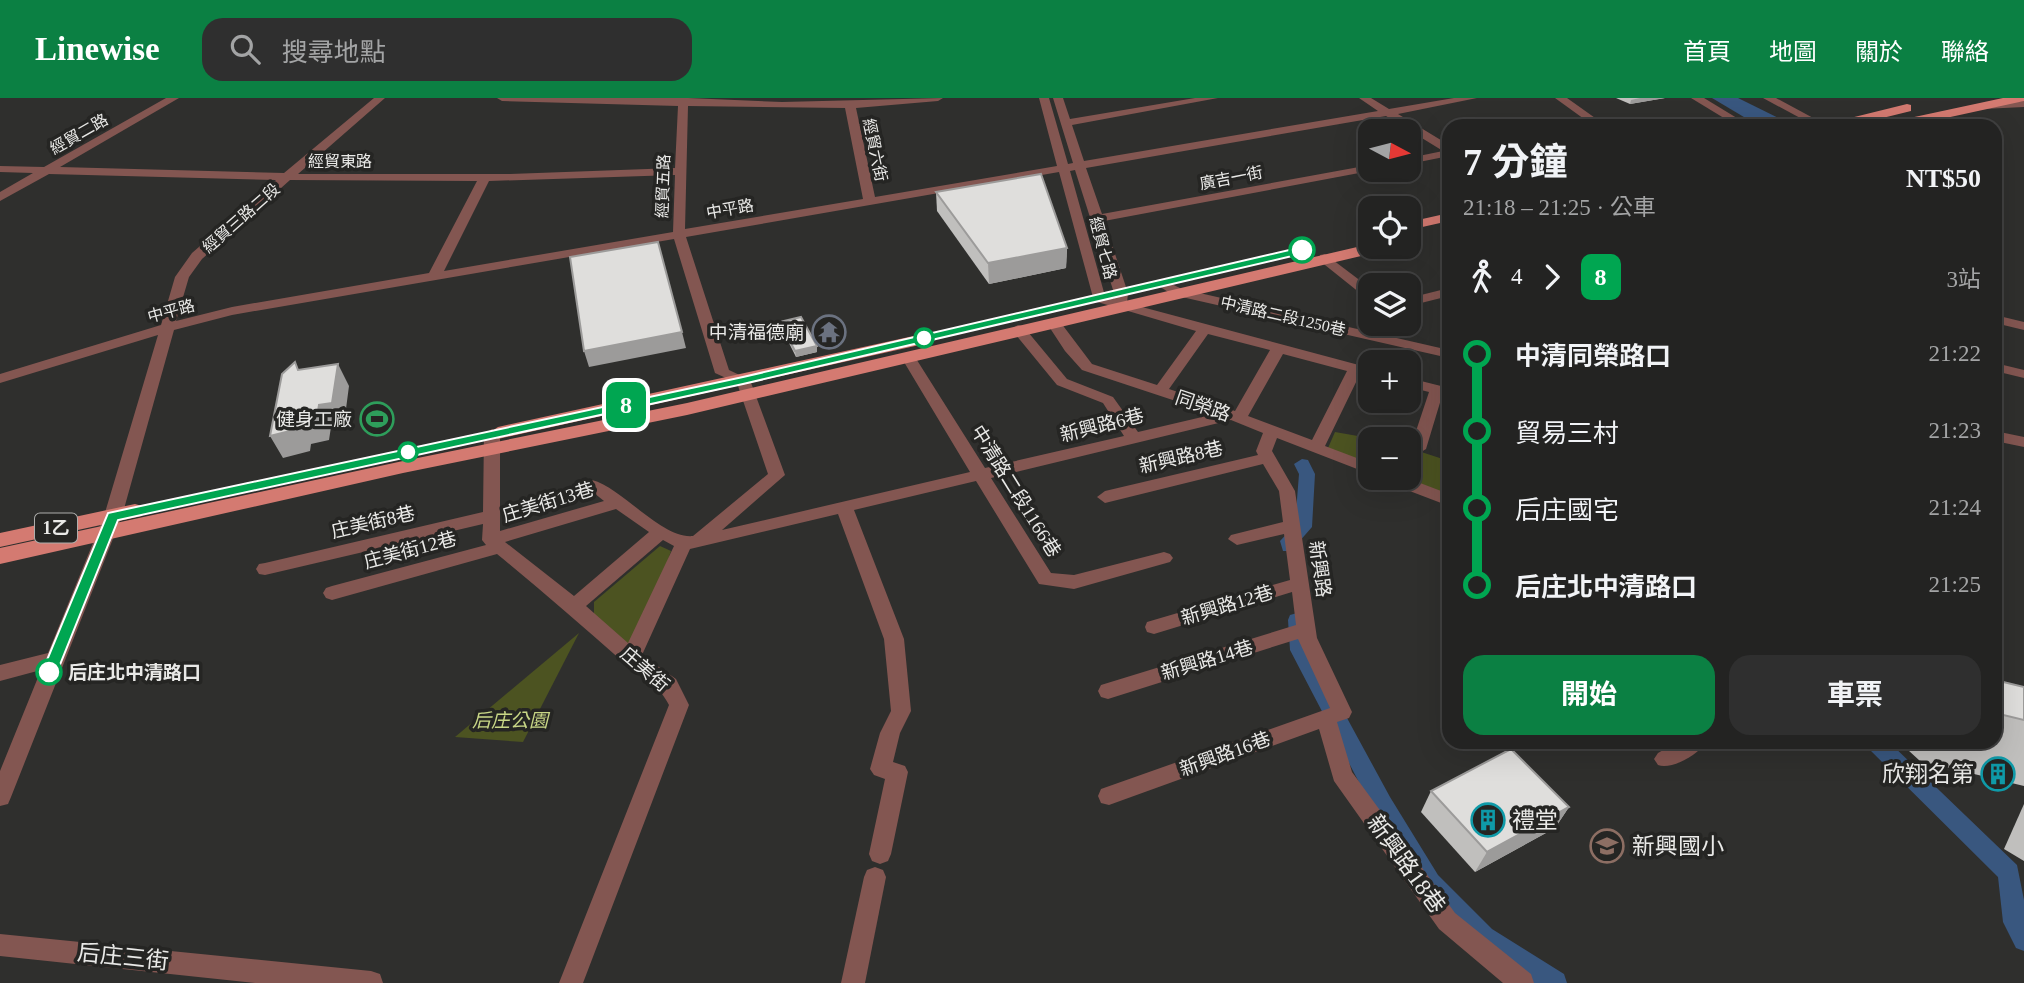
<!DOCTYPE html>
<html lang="zh-TW">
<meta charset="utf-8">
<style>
:root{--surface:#232322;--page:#2f2f2f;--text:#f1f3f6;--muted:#a3a4a5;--line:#404040;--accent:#0b8043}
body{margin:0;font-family:"Times New Roman","Noto Sans TC",serif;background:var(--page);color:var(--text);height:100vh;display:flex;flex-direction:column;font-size:26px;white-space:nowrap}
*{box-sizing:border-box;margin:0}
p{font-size:23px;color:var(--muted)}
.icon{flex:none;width:38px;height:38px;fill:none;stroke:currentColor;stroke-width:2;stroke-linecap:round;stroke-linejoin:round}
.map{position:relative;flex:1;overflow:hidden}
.panel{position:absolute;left:1442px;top:21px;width:560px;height:630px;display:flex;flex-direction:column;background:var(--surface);border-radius:21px;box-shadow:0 7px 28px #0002,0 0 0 2px var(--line)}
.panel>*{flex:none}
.badge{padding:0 14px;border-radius:10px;font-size:24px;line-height:46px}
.needle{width:46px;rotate:97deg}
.fabs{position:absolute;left:1358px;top:21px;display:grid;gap:14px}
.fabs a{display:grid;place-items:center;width:63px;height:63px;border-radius:14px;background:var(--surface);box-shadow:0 7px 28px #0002,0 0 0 2px var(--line);font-size:35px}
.map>.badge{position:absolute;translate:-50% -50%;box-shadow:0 0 0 4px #fff}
.legs{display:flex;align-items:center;gap:10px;height:77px;padding:0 21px;font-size:23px}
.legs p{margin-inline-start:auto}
.overview{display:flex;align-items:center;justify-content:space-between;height:119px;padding:0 21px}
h1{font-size:38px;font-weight:700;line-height:52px}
.action{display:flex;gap:14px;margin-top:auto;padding:14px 21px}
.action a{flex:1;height:80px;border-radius:21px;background:var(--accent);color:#fff;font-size:28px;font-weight:700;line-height:80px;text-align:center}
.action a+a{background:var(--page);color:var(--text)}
ul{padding:0 21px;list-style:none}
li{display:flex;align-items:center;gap:24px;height:77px;font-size:26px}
li i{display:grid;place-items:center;width:10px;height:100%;margin:0 9px;background:currentColor}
li i::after{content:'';width:18px;height:18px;margin:-9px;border:5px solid;border-radius:50%;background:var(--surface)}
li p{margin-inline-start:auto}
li:first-child i{background:linear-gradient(#0000 50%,currentColor 0)}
li:last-child i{background:linear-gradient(currentColor 50%,#0000 0)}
header{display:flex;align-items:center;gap:42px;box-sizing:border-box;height:98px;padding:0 35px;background:var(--accent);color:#fff}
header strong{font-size:33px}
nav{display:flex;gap:38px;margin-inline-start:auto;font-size:24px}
.search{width:490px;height:63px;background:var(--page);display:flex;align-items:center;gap:18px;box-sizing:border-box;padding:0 24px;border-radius:21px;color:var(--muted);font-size:26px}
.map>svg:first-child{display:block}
.green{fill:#4c5321}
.water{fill:#39577f}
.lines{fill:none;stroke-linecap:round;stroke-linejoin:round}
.canal{fill:#39577f;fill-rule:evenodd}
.minor{fill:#835651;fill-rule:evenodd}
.major{fill:#d47a71;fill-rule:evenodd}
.wall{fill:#c0bfbd}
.shaded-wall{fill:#9c9b9a}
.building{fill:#dfdedc;stroke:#9c9b9a;stroke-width:2}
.line-1{fill:#00a651;stroke:#fff;stroke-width:2}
.stop-1-dot{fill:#fff;stroke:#00a651;stroke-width:3.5}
.labels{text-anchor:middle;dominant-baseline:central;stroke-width:7;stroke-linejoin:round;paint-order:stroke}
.far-street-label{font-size:16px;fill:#e9e9e7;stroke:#252523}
.shield{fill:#252523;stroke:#aeaeac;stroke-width:2}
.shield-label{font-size:18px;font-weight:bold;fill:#e9e9e7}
.poi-label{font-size:19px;fill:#e9e9e7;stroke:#252523;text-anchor:end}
.street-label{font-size:19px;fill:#e9e9e7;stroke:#252523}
.stop-label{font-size:19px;font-weight:bold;fill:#e9e9e7;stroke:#252523;text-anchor:start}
.park-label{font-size:19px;font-style:italic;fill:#c8d686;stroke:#252523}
.near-poi-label{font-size:23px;fill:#e9e9e7;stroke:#252523;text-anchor:start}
.near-street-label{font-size:23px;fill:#e9e9e7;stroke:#252523}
</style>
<header>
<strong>Linewise</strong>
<div class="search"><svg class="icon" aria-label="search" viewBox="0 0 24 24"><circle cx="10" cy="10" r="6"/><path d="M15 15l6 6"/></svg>搜尋地點</div>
<nav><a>首頁</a><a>地圖</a><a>關於</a><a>聯絡</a></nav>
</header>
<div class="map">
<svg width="2024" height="885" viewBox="0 0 2024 885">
<rect width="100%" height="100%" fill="#2f2f2d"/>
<g class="green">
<polygon points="1335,334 1375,341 1370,341 1370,367 1328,350"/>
<polygon points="1409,350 1449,363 1449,397 1405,380 1409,380"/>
<polygon points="660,448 671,453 637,552 594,520 594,504"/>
<polygon points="579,535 523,644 455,639"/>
</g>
<polygon class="water" points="1712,0 1738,0 1795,28 1759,28"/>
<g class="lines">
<g class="canal">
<polygon points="1302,361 1308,362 1315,376 1312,429 1298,445 1295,453 1283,453 1280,443 1295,427 1299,376 1294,366"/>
<polygon points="1297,515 1304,517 1310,552 1390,699 1438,777 1492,831 1564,876 1567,885 1533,885 1476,847 1422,791 1374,713 1290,552 1288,522 1290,517"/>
<polygon points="1865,644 1889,644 2017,767 2024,802 2024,853 2016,850 2003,824 1998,779 1868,650"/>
</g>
<g class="minor">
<path d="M 166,0 L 179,0 L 60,69 L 284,75 L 374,0 L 385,0 L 298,76 L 510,76 L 675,70 L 678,8 L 502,3 L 497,0 L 688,0 L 782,4 L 943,0 L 938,3 L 856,10 L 875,99 L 1057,68 L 1039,0 L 1049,0 L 1068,66 L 1073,65 L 1053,0 L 1063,0 L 1070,21 L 1195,0 L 1218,0 L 1072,27 L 1084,63 L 1378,13 L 1359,0 L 1371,0 L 1389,11 L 1454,0 L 1477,0 L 1398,16 L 1449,47 L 1449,58 L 1409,66 L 1409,60 L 1443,53 L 1386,18 L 1086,70 L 1102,116 L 1370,67 L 1370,72 L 1375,72 L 1104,123 L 1128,195 L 1127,205 L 1370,270 L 1370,278 L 1360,276 L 1325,348 L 1370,365 L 1370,376 L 1277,340 L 1272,353 L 1295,393 L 1317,540 L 1352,614 L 1349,620 L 1337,624 L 1352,674 L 1455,815 L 1531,876 L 1534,885 L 1503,885 L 1439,831 L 1334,683 L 1319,631 L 1109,707 L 1101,705 L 1098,698 L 1101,691 L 1330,610 L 1298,541 L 1108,601 L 1101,599 L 1098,593 L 1101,587 L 1296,527 L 1292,494 L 1154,536 L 1147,534 L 1145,529 L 1147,524 L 1290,482 L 1284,436 L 1237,447 L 1228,441 L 1231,437 L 1283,424 L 1279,393 L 1263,366 L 1105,405 L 1097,399 L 1105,393 L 1258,357 L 1256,353 L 1263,335 L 1231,322 L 991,380 L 1051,475 L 1074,477 L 1164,454 L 1170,456 L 1173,460 L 1170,464 L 1074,491 L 1039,486 L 976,383 L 854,412 L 904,541 L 911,613 L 900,635 L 893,664 L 905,668 L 908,674 L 891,756 L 888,763 L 880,766 L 872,763 L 869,756 L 885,681 L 874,677 L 870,671 L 880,635 L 891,613 L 884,541 L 838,416 L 690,451 L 642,557 L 676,581 L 689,607 L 583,885 L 559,885 L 669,607 C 658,585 640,578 622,563 C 581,527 540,491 497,456 L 332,502 L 326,500 L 323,495 L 326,490 L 332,488 L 486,447 L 482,442 L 483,426 L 265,477 L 259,476 L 256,471 L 259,466 L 265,465 L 483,414 L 484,336 L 492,331 L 500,336 L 500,433 L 604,403 L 584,387 L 592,382 C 623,390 661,441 693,438 L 768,376 L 737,285 L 715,275 L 674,141 L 232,217 L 174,232 L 122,418 L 11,699 L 8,706 L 0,708 L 0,673 L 41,572 L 0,583 L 0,567 L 48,555 L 104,418 L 158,237 L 0,285 L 0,276 L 161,227 L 175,179 L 192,155 L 276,82 L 49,76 L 0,103 L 0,94 L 33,75 L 0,74 L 0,68 L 44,69 ZM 688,8 L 845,10 L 863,101 L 685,131 ZM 1075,72 L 1114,195 L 1114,201 L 1105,198 L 1070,73 ZM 1059,74 L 1094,203 L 1196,233 L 1157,287 L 1092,266 L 1058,221 L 1053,220 L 1046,224 L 1065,253 L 1082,272 L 1215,316 L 1138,334 L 1113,299 L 1067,281 L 1023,228 L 1018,227 L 1011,231 L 1057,287 L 1103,305 L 1124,338 L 985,370 L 915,259 L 908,255 L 901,259 L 970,374 L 722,432 L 785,377 L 750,282 L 729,272 L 686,139 ZM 675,77 L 673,134 L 444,173 L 489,83 ZM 290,82 L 477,83 L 429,175 L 232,209 L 176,223 L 189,179 L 202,161 ZM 1208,236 L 1270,252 L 1235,313 L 1169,291 ZM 1283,256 L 1347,273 L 1312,342 L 1248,318 ZM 616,411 L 649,434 L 574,498 L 505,444 ZM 663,442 L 674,448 L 628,545 L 586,508 Z"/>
<polygon points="1555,0 1567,0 1605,27 1589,28 1591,26"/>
<polygon points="1691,0 1704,0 1750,28 1737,28"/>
<polygon points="1763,0 1776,0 1828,28 1815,28"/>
<polygon points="2024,3 2024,9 1983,11 1978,8 1983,5"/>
<polygon points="1325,156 1370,190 1370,200 1365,199 1320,163 1320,157"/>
<polygon points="1161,181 1182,191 1449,252 1449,260 1173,197 1154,185"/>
<polygon points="1449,190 1449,198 1409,208 1409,200"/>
<polygon points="1995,217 2024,224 2024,232 1995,225"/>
<polygon points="1995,265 2024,272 2024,280 1995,273"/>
<polygon points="1409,280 1449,290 1449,298 1442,298 1426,351 1418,356 1410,351 1429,294 1409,289"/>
<polygon points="1995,333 2024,339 2024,349 1995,343"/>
<polygon points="1384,380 1407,380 1449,396 1449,408 1386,384"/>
<path d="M 1677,644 L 1705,644 C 1699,657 1671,672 1658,667 L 1654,661 L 1658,655 Z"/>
<polygon points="875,769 883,772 886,779 865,885 841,885 864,779 867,772"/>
<polygon points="0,836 371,873 380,876 383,885 255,885 0,858"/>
</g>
<g class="major">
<polygon points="2003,0 2024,0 2024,3 1909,28 1885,28 1891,24"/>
<polygon points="1907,6 1911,7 1911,13 1850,28 1829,28 1830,25"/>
<polygon points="1449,115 1449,123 1409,132 1409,124"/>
<polygon points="1370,146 1370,149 1386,149 1378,154 687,317 403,375 0,466 0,450 403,363 687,305"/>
<polygon points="918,237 924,238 927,242 924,246 498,341 489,335 498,329"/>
<polygon points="135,406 142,408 145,413 142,418 0,449 0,435"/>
</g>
</g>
<g class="wall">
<polygon points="1616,0 1665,0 1630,6"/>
<polygon points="936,94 1067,150 1066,170 989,186 937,113"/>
<polygon points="780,224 817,254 796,259 781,229"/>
<polygon points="1995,582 2024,589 2024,688 1920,663 1908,652 1895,649 1893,644 1995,644"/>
<polygon points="1431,693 1569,709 1555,730 1475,774 1421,714"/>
<polygon points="2024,706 2024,763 2004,751"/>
</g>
<g class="shaded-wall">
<polygon points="1640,0 1665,0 1630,6 1631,2"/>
<polygon points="1067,150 1066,170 989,186 988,165"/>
<polygon points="682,234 686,250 589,269 584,253"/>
<polygon points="817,248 817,254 796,259 795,253"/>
<polygon points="338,266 349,288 344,326 331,329 329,342 311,346 310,353 283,360 270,338 299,324 319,307"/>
<polygon points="1569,709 1555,730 1475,774 1487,754"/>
</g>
<g class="building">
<polygon points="1041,76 1067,150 988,165 936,94"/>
<polygon points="658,144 682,234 584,253 570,159"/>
<polygon points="801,219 817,248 795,253 780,224"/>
<polygon points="295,264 298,272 338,266 332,305 319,307 317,320 299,324 298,331 270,338 282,276"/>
<polygon points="1995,582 2024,589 2024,622 1995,615"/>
<polygon points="1511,651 1569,709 1487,754 1431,693"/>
</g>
<polygon class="line-1" points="1302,149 1305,150 1305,155 743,286 118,422 57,574 49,580 42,574 108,415 743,279"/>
<defs>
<symbol id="temple-ring" viewBox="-11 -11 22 22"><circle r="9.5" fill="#252523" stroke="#6b7280" stroke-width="1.5"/><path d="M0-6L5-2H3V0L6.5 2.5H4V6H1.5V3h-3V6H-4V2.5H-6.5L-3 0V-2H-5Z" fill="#6b7280"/></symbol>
<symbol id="stadium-ring" viewBox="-11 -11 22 22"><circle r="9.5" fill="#252523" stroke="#2e9e5b" stroke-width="1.5"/><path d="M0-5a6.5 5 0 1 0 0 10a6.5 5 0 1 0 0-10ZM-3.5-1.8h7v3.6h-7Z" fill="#2e9e5b"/></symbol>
<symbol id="building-ring" viewBox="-11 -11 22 22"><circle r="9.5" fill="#252523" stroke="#0f9aa8" stroke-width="1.5"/><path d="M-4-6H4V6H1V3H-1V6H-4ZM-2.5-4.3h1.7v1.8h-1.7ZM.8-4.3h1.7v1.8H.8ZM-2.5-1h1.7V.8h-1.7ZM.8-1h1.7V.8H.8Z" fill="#0f9aa8"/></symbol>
<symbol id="school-ring" viewBox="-11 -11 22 22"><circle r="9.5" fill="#252523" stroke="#8d6e63" stroke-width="1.5"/><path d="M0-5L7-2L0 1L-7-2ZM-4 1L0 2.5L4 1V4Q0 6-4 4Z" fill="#8d6e63"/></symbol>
</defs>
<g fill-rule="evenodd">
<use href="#temple-ring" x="810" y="215" width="38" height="38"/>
<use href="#stadium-ring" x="358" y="302" width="38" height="38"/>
<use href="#building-ring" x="1979" y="657" width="38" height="38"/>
<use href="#building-ring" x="1469" y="703" width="38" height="38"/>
<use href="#school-ring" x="1588" y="729" width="38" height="38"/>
</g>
<g class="stop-1-dot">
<circle cx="1302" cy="152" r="12"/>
<circle cx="924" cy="240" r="9"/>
<circle cx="408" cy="354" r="9"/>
<circle cx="49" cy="574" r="12"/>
</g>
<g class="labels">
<g class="far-street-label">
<text transform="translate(79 36) rotate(-30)">經貿二路</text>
<text transform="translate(875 52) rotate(78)">經貿六街</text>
<text x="340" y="63">經貿東路</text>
<text transform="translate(1231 80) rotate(-11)">廣吉一街</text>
<text transform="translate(663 88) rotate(-88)">經貿五路</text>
<text transform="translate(730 111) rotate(-10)">中平路</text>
<text transform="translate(241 120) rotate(-41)">經貿三路二段</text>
<text transform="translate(1103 150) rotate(75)">經貿七路</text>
<text transform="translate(171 213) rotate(-15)">中平路</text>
<text transform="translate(1283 218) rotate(13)">中清路二段1250巷</text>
</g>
<rect class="shield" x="35" y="415.5" width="42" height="29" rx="5"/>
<g class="shield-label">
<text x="56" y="430">1乙</text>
</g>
<g class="poi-label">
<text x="804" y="234">中清福德廟</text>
<text x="352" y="321">健身工廠</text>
</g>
<g class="street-label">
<text transform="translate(1203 308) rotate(19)">同榮路</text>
<text transform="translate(1102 327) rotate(-14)">新興路6巷</text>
<text transform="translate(1181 359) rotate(-13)">新興路8巷</text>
<text transform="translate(1016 393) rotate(58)">中清路二段1166巷</text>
<text transform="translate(548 404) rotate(-17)">庄美街13巷</text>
<text transform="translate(373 424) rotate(-13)">庄美街8巷</text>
<text transform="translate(410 452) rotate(-15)">庄美街12巷</text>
<text transform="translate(1320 471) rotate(82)">新興路</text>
<text transform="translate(1227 507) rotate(-17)">新興路12巷</text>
<text transform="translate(1207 562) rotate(-17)">新興路14巷</text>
<text transform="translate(645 571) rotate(41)">庄美街</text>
<text transform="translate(1225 656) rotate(-20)">新興路16巷</text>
</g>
<g class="stop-label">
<text x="68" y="574">后庄北中清路口</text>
</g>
<g class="park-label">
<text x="510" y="622">后庄公園</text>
</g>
<g class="near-poi-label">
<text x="1974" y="676" text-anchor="end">欣翔名第</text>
<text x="1512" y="722">禮堂</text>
<text x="1632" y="748">新興國小</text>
</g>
<g class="near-street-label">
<text transform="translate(1406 766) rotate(54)">新興路18巷</text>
<text transform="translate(123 859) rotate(6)">后庄三街</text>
</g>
</g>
</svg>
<div class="fabs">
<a><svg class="needle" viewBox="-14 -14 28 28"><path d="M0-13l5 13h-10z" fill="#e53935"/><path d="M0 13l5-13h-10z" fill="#a3a4a5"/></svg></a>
<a><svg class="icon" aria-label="locate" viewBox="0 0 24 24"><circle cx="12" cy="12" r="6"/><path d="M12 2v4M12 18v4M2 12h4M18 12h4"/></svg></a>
<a><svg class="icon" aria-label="layers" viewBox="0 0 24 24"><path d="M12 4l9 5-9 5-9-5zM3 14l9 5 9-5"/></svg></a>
<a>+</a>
<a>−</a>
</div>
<b class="badge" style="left:626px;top:307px;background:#00a651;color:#fff">8</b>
<section class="panel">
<div class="overview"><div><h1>7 分鐘</h1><p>21:18 – 21:25 · 公車</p></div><b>NT$50</b></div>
<div class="legs"><svg class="icon" aria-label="walk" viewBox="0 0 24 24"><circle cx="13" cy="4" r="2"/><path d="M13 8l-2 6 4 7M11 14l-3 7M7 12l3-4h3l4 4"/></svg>4<svg class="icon" aria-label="forward" viewBox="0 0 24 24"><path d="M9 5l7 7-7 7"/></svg><b class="badge" style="background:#00a651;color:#fff">8</b><p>3站</p></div>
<ul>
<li><i style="color:#00a651"></i><b>中清同榮路口</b><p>21:22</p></li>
<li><i style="color:#00a651"></i><span>貿易三村</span><p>21:23</p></li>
<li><i style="color:#00a651"></i><span>后庄國宅</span><p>21:24</p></li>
<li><i style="color:#00a651"></i><b>后庄北中清路口</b><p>21:25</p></li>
</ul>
<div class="action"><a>開始</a><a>車票</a></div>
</section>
</div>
